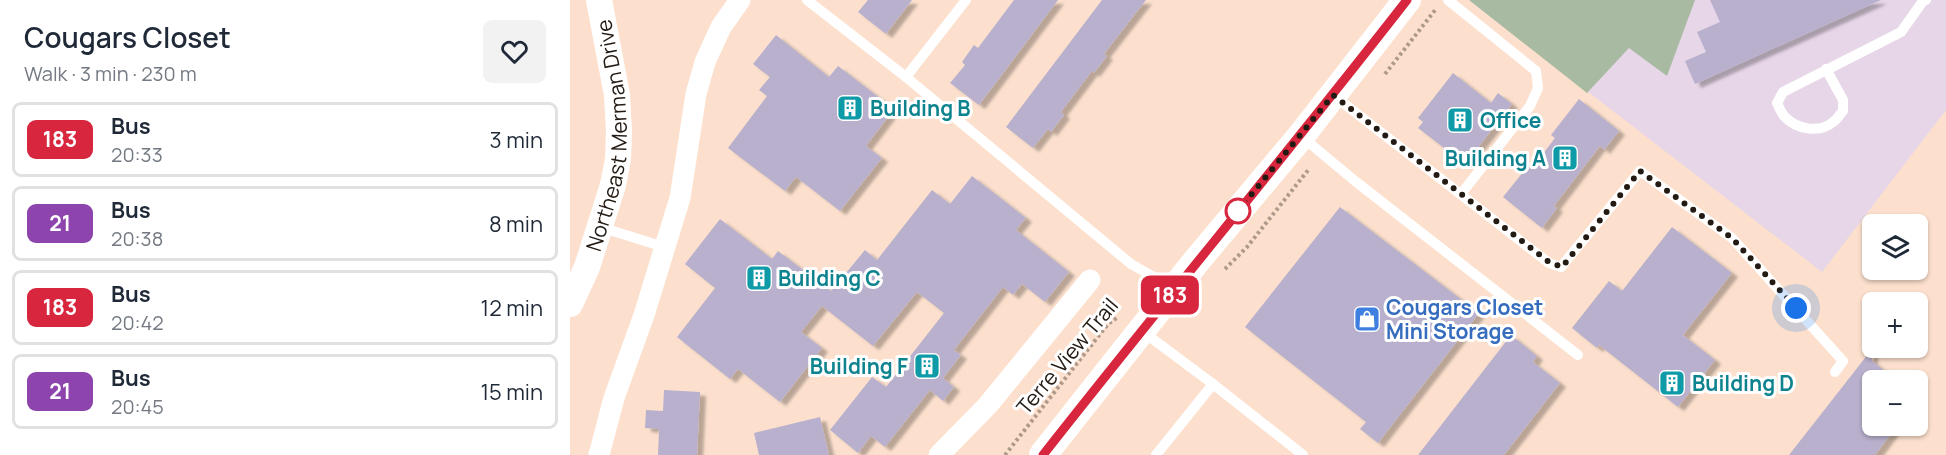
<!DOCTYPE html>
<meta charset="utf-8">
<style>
:root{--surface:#fff;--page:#f2f2f3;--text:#1f2937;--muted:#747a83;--line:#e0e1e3}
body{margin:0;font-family:Manrope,sans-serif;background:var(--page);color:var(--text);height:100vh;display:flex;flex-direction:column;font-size:22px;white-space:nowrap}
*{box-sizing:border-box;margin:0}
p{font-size:20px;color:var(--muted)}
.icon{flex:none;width:33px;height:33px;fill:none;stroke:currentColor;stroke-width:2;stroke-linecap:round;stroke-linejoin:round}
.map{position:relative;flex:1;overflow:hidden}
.details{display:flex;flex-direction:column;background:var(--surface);width:570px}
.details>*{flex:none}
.badge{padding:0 12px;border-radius:9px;font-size:21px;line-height:39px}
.fabs{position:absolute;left:1292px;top:214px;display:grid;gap:12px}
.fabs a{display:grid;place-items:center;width:66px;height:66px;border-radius:9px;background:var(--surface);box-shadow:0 2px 4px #0004;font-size:30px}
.you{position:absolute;width:30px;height:30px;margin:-15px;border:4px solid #fff;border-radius:50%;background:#1a73e8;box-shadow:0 0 0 9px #1a73e833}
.map>.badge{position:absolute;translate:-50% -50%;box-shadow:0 0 0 3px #fff}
.round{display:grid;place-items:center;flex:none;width:63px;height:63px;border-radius:9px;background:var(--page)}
.head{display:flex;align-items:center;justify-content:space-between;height:102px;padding:0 24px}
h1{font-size:28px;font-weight:600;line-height:45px}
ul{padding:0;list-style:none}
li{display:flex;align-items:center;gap:18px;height:75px;margin:0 12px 9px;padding:0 12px;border:3px solid var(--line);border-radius:9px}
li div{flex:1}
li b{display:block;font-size:22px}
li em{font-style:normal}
li .badge{min-width:66px;font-weight:700;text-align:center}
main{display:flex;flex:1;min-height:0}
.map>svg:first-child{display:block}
.education{fill:#e7d6e8}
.green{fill:#a8bba2}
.building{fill:#b8b0cc;filter:url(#shadow)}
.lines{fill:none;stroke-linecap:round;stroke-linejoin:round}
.path{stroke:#ae998a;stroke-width:4;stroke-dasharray:3 3;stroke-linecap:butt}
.service{stroke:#fff;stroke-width:10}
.minor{stroke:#fff;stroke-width:21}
.tertiary{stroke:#fff;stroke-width:26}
.secondary{stroke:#fff;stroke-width:28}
.line-casing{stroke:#fff;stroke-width:14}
.line{stroke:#d7263d;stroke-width:9}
.walk{stroke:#231a13;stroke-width:6;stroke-dasharray:0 10.8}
.stop-dot{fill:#fff;stroke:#d7263d;stroke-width:3}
.labels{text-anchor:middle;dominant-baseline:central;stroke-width:6;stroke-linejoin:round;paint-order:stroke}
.culture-label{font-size:21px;font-weight:bold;fill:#0d838f;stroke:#fff;text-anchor:start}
.street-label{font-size:21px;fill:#231a13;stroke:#fff}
.shop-label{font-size:21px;font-weight:bold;fill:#366cbe;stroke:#fff;text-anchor:start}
</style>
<main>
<section class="details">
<div class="head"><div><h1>Cougars Closet</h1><p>Walk · 3 min · 230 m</p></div><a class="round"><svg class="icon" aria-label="heart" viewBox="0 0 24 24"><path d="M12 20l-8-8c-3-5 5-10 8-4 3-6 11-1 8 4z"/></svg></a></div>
<ul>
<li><span class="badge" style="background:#d7263d;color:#fff">183</span><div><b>Bus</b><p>20:33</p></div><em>3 min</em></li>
<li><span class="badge" style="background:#8e44ad;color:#fff">21</span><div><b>Bus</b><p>20:38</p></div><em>8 min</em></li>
<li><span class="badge" style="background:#d7263d;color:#fff">183</span><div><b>Bus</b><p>20:42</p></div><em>12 min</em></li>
<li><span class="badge" style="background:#8e44ad;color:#fff">21</span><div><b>Bus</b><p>20:45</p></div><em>15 min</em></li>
</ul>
</section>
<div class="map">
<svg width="1376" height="455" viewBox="0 0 1376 455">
<defs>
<filter id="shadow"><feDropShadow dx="6" dy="4" stdDeviation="1.5" flood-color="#0004"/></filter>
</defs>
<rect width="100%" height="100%" fill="#fce0cd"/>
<polygon class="education" points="899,0 1376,0 1376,110 1252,272"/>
<polygon class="green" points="899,0 1125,0 1097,76 1059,48 1017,93"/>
<g class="building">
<polygon points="298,0 342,0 316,34 288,12"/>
<polygon points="444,0 488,0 409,105 380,83 395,65 392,62 404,45 408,48"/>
<polygon points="532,0 576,0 534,54 537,56 524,73 522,71 491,112 494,115 481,132 478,129 463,148 436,127"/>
<polygon points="1140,0 1311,0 1125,84 1115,61 1136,52 1127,32 1150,22"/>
<polygon points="206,35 259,77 268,66 324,109 296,146 312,158 270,211 226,177 215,191 158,148 197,96 189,90 200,77 183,64"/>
<polygon points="883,73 921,103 928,93 942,104 895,164 848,128 853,122 848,118"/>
<polygon points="1009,99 1049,131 1034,150 1030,146 984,206 987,208 972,228 933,197 958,166 962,168 985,138 981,135"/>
<polygon points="402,176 456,218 446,230 499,272 475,302 452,284 443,295 433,287 384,350 391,355 373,378 384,387 373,401 360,390 315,447 301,436 288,453 260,430 302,377 316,387 374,313 347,292 303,346 252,306 231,332 252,348 210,402 168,369 160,379 107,337 145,288 115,264 150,219 202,259 208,251 261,291 295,250 307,260 362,190 380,204"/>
<polygon points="770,207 909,313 808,443 790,429 796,422 675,327"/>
<polygon points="1102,227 1162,273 1113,335 1145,360 1108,407 1029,345 1027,348 1002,328 1039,281 1052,291"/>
<polygon points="941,335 967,356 963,362 990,383 934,455 848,455"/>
<polygon points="1302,349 1302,361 1328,381 1302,381 1302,426 1327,426 1305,455 1219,455"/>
<polygon points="94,390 130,392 127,455 88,455 89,429 75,428 76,410 93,411"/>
<polygon points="250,417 259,455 189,455 184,433"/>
</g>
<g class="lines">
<g class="path">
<polyline points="815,74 866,9"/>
<polyline points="655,269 677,247 739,169"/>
<polyline points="435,455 538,324 548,317"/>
</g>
<g class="service">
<polyline points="237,0 336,77 561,264 582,276 601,293"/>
<polyline points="878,0 966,71 968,88 960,106 891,194"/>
<path d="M 1256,69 L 1273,100 L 1273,111 C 1270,114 1267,120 1263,122 C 1249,134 1226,129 1214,116 C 1211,112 1209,107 1207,103 L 1213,92 L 1331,32 L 1353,1 L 1356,0"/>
<polyline points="336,77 396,0"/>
<polyline points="763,95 979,263 991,267 1070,171 1162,238 1273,361 1265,372"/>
<polyline points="731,136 785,181 1008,355"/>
<polyline points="30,227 94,247"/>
<polyline points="572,331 643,384 733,455"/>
<polyline points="586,455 643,384"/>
</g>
<g class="minor">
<polyline points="29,455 44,398 74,315 110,198 126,94 135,62 151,27 170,0"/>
<polyline points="369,455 418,405 520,280"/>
</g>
<path class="tertiary" id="s1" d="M 0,304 L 17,267 L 43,185 L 48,159 L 49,132 L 47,95 L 29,0"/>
<polyline class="secondary" points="473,455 624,264 731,136 837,0"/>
</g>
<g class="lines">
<defs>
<path id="line" d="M 473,455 C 593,302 718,153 837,0"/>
</defs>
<use href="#line" class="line-casing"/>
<use href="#line" class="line"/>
<polyline class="walk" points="668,211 763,95 979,262 992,267 1070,171 1162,238 1226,308"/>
</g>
<defs>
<symbol id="building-square" viewBox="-11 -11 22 22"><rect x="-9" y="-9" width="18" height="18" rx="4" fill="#0f9aa8" stroke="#fff"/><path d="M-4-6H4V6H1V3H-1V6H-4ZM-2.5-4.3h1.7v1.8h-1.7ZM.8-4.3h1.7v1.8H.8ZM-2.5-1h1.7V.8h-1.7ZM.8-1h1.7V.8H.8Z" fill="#fff"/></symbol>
<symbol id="shop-square" viewBox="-11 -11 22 22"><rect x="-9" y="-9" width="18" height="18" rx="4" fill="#3f7fe0" stroke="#fff"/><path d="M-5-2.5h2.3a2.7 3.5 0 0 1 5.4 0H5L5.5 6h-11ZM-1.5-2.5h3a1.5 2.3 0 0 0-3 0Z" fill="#fff"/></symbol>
</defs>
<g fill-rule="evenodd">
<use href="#building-square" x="265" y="93" width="30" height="30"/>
<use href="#building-square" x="875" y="105" width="30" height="30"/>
<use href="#building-square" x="980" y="143" width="30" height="30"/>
<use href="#building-square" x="174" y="263" width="30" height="30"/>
<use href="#shop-square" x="782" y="304" width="30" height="30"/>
<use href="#building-square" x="342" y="351" width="30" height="30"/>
<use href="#building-square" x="1087" y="368" width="30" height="30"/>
</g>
<circle class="stop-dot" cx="668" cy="211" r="12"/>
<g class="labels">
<g class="culture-label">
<text x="300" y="108">Building B</text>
<text x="910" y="120">Office</text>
<text x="976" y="158" text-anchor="end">Building A</text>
<text x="208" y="278">Building C</text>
<text x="338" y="366" text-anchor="end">Building F</text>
<text x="1122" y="383">Building D</text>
</g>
<g class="street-label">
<text stroke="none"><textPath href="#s1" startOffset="176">Northeast Merman Drive</textPath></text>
<text transform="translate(497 356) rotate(-50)">Terre View Trail</text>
</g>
<g class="shop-label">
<text x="816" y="307">Cougars Closet<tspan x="816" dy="24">Mini Storage</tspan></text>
</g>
</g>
</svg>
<div class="fabs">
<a><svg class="icon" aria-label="layers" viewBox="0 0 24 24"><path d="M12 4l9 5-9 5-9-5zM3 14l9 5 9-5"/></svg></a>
<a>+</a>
<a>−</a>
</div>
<div class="you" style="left:1226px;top:308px"></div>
<b class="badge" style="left:600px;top:295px;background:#d7263d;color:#fff">183</b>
</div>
</main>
